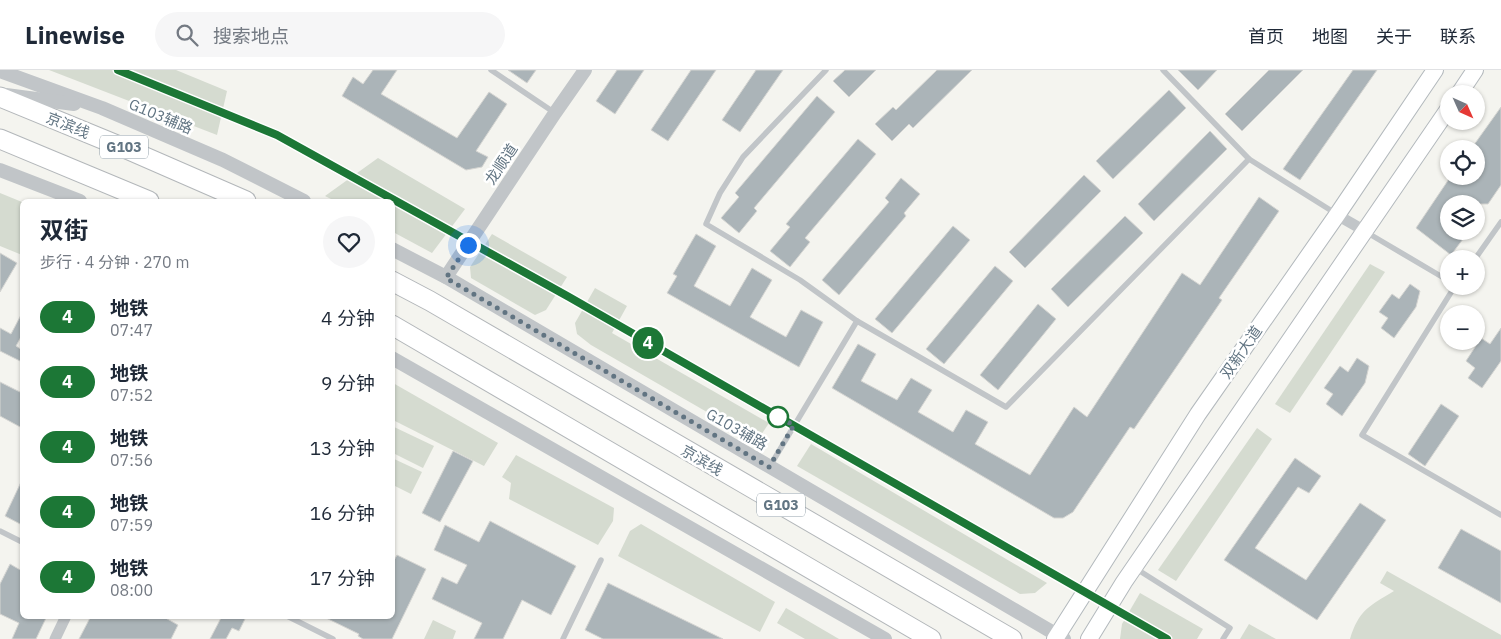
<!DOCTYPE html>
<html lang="zh">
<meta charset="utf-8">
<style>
:root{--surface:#fff;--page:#f6f6f7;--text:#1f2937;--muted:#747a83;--line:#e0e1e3}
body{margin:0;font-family:"IBM Plex Sans","Noto Sans SC",sans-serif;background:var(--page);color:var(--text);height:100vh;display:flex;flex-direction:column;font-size:19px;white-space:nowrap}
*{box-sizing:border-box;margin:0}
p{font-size:16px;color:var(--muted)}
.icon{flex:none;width:28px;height:28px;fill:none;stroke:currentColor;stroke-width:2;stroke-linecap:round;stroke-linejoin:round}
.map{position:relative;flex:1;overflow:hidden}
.panel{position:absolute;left:20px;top:129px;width:375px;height:420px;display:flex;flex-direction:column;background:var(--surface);border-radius:8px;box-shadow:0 1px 4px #0004}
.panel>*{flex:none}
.badge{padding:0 10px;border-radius:16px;font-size:18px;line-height:32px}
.needle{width:32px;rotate:135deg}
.fabs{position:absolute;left:1440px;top:15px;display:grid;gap:10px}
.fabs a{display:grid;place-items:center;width:45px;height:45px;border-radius:50%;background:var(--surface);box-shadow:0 1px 4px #0004;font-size:25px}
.you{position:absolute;width:25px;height:25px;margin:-12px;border:4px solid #fff;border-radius:50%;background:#1a73e8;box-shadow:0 0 0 8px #1a73e833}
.map>.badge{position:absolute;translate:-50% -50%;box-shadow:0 0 0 2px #fff}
.round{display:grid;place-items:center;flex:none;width:52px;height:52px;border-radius:26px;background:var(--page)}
.summary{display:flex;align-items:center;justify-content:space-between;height:85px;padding:0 20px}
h1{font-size:24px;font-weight:700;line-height:38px}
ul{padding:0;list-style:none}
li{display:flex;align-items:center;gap:15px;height:65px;padding:0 20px}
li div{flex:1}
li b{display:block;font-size:19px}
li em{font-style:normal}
li .badge{min-width:55px;font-weight:700;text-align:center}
header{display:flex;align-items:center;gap:30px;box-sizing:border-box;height:70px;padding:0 25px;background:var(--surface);border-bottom:1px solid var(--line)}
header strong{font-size:24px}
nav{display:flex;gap:28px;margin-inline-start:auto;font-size:18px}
.search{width:350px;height:45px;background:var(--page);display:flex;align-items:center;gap:12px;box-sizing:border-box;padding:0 18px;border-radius:28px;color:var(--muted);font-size:19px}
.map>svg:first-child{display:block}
.green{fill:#d5dbd0}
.building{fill:#abb4b8;stroke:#d5d5d2}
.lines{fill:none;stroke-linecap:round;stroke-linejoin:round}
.secondary-casing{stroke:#b3b9bd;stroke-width:18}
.trunk-casing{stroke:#b3b7ba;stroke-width:21}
.service{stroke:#c1c5c8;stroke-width:5.5}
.minor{stroke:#c1c5c8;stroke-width:11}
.tertiary{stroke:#c1c5c8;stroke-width:14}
.secondary{stroke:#fff;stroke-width:16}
.trunk{stroke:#fff;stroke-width:19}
.line-casing{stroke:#fff;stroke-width:11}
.line{stroke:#1c7736;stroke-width:8}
.walk{stroke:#617482;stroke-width:5;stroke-dasharray:0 9}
.stop-dot{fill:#fff;stroke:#1c7736;stroke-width:2.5}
.labels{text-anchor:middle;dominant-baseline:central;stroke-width:5;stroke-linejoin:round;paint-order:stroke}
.shield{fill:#fff;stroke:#909ea8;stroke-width:1}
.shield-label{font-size:14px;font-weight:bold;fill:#617482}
.street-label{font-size:15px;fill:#617482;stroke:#fff}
</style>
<header>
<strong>Linewise</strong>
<div class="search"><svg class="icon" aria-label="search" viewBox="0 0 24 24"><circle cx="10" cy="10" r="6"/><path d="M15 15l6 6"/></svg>搜索地点</div>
<nav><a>首页</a><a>地图</a><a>关于</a><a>联系</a></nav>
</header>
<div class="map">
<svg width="1501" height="569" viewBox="0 0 1501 569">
<rect width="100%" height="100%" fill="#f4f4ef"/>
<g class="green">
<polygon points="49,0 176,0 227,21 217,65"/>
<polygon points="378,88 465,139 432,183 393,162 392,131 335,131 325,126"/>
<polygon points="0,123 22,132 22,185 0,176"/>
<polygon points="492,164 567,207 546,240 535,245 471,208 470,197"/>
<polygon points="1370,194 1385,202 1290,343 1275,334"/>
<polygon points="595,218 627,236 612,263 769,353 757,371 591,275 577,264 575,253"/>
<polygon points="393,313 498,373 484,396 393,350"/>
<polygon points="392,356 434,376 423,398 393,383"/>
<polygon points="1257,358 1272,369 1176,511 1158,500"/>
<polygon points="811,374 1047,513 1035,523 1020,524 797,396"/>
<polygon points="516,385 614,438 613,451 598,475 509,429 511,413 502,407"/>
<polygon points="392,388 422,402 411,424 393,415"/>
<polygon points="641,454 775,532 760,562 618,486 630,461"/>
<path d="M 1387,501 L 1501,565 L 1501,569 L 1350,569 C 1359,540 1369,536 1394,521 L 1380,513 Z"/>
<polygon points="1140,523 1203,559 1197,569 1120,569 1122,554"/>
<polygon points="786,538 839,569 805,569 777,553"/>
<polygon points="433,550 456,561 453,569 424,569"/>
<polygon points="1249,554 1276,569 1240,569"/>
</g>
<g class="building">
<polygon points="373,0 397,0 381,24 457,68 489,22 507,34 476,81 488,87 482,97 466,100 342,26 353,7 363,14"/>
<polygon points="508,0 536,0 527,13"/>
<polygon points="617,0 644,0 615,44 596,31"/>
<polygon points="691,0 716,0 668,71 651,60"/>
<polygon points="756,0 783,0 740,62 722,50"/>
<polygon points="845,0 876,0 849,27 833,11"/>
<polygon points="937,0 972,0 913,58 909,54 892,71 875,54 893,37 896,40"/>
<polygon points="1178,0 1217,0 1198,20"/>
<polygon points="1269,0 1303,0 1242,61 1225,44"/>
<polygon points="1353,0 1377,0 1300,110 1283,99"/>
<polygon points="1169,20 1186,38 1113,109 1096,91"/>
<polygon points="817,26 835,42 754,138 757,141 739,163 721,148 739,127 735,123"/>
<polygon points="1501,37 1501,115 1488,134 1449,134 1449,161 1469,161 1451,185 1416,158 1451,106 1476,106 1476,79 1471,79"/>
<polygon points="1210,61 1227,79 1154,151 1138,134"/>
<polygon points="858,69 876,84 805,168 810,172 790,197 770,181 790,157 786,154"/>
<polygon points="1084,105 1101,121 1025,198 1009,182"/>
<polygon points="901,108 920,124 904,143 906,146 839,225 822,210 889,132 885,128"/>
<polygon points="1259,127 1279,141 1219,228 1222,230 1134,359 1130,357 1073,442 1063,448 1054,448 832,318 858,274 876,284 861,311 897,330 911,308 932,320 918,342 953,362 966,340 988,352 975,374 1030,405 1074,337 1087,347 1182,203 1200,215"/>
<polygon points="1125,146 1143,163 1068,237 1051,219"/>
<polygon points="953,156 970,170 892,263 875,249"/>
<polygon points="696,164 716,176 694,216 730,236 752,198 772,210 750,247 786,267 801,240 823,252 799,297 667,223 677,206 673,204"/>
<polygon points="0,183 17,193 0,222"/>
<polygon points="995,196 1013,211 944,294 926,279"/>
<polygon points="1410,214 1420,221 1416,237 1394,268 1381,258 1388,248 1379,242 1392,224 1399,229"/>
<polygon points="1038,234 1056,249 998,320 980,305"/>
<polygon points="22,243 22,265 16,276 22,280 22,292 0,281 0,258 11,264"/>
<polygon points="1501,258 1501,291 1482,318 1468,308 1475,298 1466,291 1481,268 1490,274"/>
<polygon points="1357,288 1369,296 1365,313 1342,346 1326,334 1333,324 1324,318 1340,296 1348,302"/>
<polygon points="0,312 22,323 22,358 0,346"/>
<polygon points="1441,334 1459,346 1425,396 1408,384"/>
<polygon points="453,381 473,391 440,452 422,443"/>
<polygon points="1295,388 1321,406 1309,423 1298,417 1255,478 1306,510 1360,433 1386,450 1317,550 1224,490"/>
<polygon points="22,410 22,455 5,446"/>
<polygon points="490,451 576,496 551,545 522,530 503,569 474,569 482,553 432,529 442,507 457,514 467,495 434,480 445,455 479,472"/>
<polygon points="1461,459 1501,481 1501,533 1438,498"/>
<polygon points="397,485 426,499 392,569 363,569 358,566 359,564 322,546 392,546 392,494"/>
<polygon points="10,494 22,501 22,546 47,546 36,569 12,569 19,553 0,544 0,514"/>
<polygon points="608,513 723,569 603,569 585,560"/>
<polygon points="91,546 162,546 178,555 171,569 79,569"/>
<polygon points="222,546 239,546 245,549 239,561 232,558 226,569 210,569"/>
</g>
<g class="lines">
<defs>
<g id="secondary">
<polyline points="1459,24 1475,0"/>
<polyline points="1055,569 1198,344 1337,145 1435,0"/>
<polyline points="1089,569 1124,512 1449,38"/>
</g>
<g id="trunk">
<polyline points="0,27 129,80 246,131"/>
<polyline points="0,69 149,131"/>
<polyline points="392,211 430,231 1012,569"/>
<polyline points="392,255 931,569"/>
</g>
</defs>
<use href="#secondary" class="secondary-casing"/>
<use href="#trunk" class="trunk-casing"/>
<g class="service">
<polyline points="491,0 555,43"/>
<polyline points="1163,0 1249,89 1335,143"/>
<polyline points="1366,162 1449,211"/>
<polyline points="1475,189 1501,152"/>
<polyline points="1455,216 1362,365 1501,445"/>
<polyline points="857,251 1006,337 1249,89"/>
<polyline points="770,396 857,251 800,210 706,154 720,123 743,87 826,0"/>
<polyline points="0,461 22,472"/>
<polyline points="1135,498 1230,558 1223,569"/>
<polyline points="287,546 333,569"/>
<polyline points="563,569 601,490"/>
</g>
<g class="minor">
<polyline points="1337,145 1365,161"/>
<polyline points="55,569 66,546"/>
</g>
<g class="tertiary">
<polyline points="0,1 102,38 223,90 304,131"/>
<polyline points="6,25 74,34"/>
<polyline points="0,100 80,131"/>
<polyline points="392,179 446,207 1064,569"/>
<polyline points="446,207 555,43 585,0"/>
<polyline points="392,288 885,569"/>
</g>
<use href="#secondary" class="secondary"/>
<use href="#trunk" class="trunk"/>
</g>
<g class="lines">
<defs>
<polyline id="line" points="118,0 277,65 569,227 1167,569"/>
</defs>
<use href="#line" class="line-casing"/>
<use href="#line" class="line"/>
<polyline class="walk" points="468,175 446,208 769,397 794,355 778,347"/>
</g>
<circle class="stop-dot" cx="778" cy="347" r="10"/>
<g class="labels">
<g class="shield">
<rect x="100" y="65.5" width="48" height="23" rx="4"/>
<rect x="757" y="423.5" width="48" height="23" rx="4"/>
</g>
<g class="shield-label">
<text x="124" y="77">G103</text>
<text x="781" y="435">G103</text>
</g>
<g class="street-label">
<text transform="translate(161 46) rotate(23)">G103辅路</text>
<text transform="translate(68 55) rotate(22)">京滨线</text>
<text transform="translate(501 94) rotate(-56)">龙顺道</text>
<text transform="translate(1241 282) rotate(-55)">双新大道</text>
<text transform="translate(737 359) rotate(30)">G103辅路</text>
<text transform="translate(702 390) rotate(30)">京滨线</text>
</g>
</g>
</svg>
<div class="fabs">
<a><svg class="needle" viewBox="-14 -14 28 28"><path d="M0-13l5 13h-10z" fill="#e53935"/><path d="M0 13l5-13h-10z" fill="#747a83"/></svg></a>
<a><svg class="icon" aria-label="locate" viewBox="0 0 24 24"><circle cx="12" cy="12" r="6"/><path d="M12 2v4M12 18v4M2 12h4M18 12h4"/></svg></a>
<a><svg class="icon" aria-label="layers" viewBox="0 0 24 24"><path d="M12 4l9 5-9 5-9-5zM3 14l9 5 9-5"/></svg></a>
<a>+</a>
<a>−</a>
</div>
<div class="you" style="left:468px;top:175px"></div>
<b class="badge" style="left:648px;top:273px;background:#1c7736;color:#fff">4</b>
<section class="panel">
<div class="summary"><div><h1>双街</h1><p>步行 · 4 分钟 · 270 m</p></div><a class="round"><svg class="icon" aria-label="heart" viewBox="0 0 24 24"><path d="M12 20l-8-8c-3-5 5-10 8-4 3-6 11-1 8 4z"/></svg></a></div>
<ul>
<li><span class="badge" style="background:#1c7736;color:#fff">4</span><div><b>地铁</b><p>07:47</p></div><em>4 分钟</em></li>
<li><span class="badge" style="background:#1c7736;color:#fff">4</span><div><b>地铁</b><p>07:52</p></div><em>9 分钟</em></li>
<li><span class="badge" style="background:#1c7736;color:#fff">4</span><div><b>地铁</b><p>07:56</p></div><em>13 分钟</em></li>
<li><span class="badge" style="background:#1c7736;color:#fff">4</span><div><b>地铁</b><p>07:59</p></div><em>16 分钟</em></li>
<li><span class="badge" style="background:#1c7736;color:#fff">4</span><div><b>地铁</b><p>08:00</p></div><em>17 分钟</em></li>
</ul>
</section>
</div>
